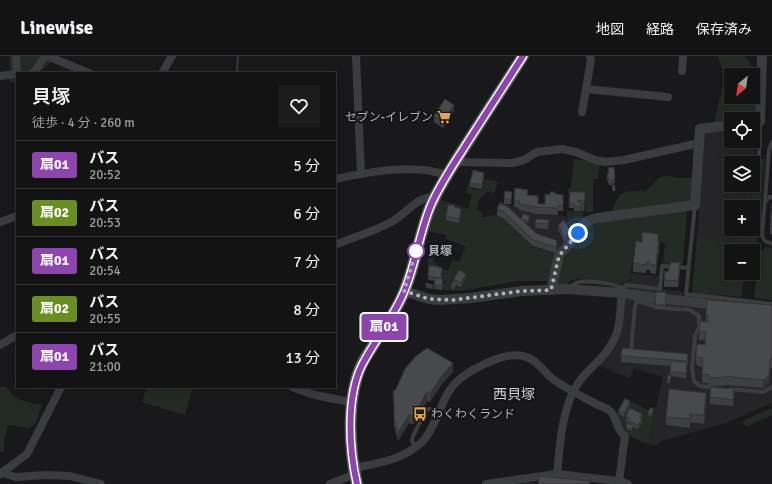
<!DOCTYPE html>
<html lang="ja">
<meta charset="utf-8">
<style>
:root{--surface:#131314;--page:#1c1c1d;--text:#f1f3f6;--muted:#9d9ea0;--line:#323234}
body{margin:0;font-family:Signika,"Noto Sans JP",sans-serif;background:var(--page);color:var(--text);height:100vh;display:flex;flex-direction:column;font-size:15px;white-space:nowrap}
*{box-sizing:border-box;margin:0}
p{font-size:13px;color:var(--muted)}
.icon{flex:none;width:22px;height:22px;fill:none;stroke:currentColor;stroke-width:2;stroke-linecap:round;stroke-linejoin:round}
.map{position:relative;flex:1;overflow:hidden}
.sheet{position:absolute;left:16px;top:16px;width:320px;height:316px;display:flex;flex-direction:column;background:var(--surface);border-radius:0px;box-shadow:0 4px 16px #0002,0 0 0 1px var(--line)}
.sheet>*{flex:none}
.badge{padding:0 8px;border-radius:3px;font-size:14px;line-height:26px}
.needle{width:26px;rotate:209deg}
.controls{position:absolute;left:724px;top:12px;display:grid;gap:8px}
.controls a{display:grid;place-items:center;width:36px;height:36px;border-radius:0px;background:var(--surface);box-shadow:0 4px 16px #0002,0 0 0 1px var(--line);font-size:20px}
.you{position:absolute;width:20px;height:20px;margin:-10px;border:3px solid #fff;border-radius:50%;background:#1a73e8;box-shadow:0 0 0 6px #1a73e833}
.map>.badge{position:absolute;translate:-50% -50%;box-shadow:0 0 0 2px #fff}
.round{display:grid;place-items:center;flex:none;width:42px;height:42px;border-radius:0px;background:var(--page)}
.head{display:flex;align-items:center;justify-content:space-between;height:68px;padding:0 16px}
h1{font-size:19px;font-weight:600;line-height:30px}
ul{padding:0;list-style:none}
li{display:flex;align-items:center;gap:12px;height:48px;padding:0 16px;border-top:1px solid var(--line)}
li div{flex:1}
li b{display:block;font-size:15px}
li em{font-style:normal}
li .badge{min-width:44px;font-weight:700;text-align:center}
header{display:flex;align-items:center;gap:24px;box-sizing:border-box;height:56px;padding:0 20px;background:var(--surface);border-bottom:1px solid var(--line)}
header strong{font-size:19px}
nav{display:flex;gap:22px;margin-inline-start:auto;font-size:14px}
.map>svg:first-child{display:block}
.built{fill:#252528}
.green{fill:#232b24;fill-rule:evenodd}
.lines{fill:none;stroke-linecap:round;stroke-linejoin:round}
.stream{stroke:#323b40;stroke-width:2}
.service{stroke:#3a3c40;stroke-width:4}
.minor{stroke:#3a3c40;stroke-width:8}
.tertiary{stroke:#3a3c40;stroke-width:10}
.primary{stroke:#57595e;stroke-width:12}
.wall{fill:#3e3f42}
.shaded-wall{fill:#323336}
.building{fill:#48494d;stroke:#323336}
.line-casing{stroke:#fff;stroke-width:9}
.line{stroke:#8e44ad;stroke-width:6}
.walk{stroke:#adb1b9;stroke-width:4;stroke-dasharray:0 7.2}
.stop-dot{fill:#fff;stroke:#8e44ad;stroke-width:2}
.labels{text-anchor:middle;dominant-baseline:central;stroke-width:4;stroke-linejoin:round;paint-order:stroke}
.poi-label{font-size:12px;fill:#adb1b9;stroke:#141416;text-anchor:end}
.stop-label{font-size:12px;font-weight:bold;fill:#adb1b9;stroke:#141416;text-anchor:start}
.quarter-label{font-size:14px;fill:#cdd0d6;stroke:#141416}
</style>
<header>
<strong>Linewise</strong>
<nav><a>地図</a><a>経路</a><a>保存済み</a></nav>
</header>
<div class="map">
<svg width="772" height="428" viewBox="0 0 772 428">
<rect width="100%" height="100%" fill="#19191b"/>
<g class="built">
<polygon points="753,72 755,72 756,89 753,112 753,107 731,107 731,129 747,129 743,151 731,151 731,173 740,173 738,183 697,180 704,79 708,76 731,74 731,85 753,85"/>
<polygon points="501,146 508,149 513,149 513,151 519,152 519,154 531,157 566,160 567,168 572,177 556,198 533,191 504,163 496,159"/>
<polygon points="630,217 659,220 658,227 663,228 663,233 683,236 683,240 772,250 772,347 726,367 662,385 657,389 648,388 663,321 634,312 630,322 597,309 615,286 623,248 621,226 629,227"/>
</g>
<g class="green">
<polygon points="9,0 58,0 39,17 17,17 17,26 10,26"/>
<path d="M 718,0 L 745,0 L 751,9 L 757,23 L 757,55 L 752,60 L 714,66 L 725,21 ZM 731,19 L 753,19 L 753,41 L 731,41 Z"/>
<polygon points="574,103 600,107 598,123 593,123 593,156 585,156 586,140 568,138 568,133 571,131"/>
<path d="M 761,103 L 765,103 L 756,203 L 753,203 L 753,195 L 731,195 L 731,217 L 744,217 L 742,241 L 692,237 L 697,180 L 738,183 L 740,173 L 753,173 L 753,151 L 743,151 L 747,129 L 753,129 L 753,122 C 760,118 760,110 761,103 Z"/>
<path d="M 669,120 L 677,122 L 693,122 L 692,145 L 612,156 C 621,132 622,136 646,135 L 660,121 Z"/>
<polygon points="471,121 470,132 482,134 485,123 498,126 494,137 488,136 480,142 477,153 482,156 483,161 496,159 504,163 533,191 556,198 548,225 518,225 460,235 443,234 443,227 445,227 445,225 442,226 443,216 428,213 428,186 440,189 441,195 434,196 433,205 439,209 439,211 448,215 452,204 459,206 466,190 445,183 446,179 428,175 439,143 468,153 472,139 466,136"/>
<polygon points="687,154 683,208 680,210 663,208 665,187 641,184 639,193 634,193 629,227 621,226 621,228 578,223 570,225 566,229 558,229 558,223 561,211 570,192 590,169 600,165"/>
<polygon points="567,155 584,156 583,160 585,162 572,177 567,168"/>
<polygon points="766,191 772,192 772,244 754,242 759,199 762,194"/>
<polygon points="0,331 6,331 14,341 33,348 42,348 36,367 29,372 8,369 4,384 4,395 0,396"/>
<polygon points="147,331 193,331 185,359 142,346"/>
<path d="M 624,342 L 648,354 L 656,351 L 648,388 C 628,380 624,379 616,358 Z"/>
<polygon points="772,352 772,359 747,370 744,369 743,367 745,364"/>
</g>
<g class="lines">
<polyline class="stream" points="237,17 238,0"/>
<g class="service">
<polyline points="772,86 769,94 762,180 765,185 772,188"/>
<polyline points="753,119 757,116 760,87 760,65"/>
<polyline points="766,145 769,141 772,141"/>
<polyline points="695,149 686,238 772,248"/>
<path d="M 571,231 C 572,229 574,228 576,227 C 585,223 617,228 625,233"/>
<polyline points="622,237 626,229 660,233 662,210 688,212"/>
<polyline points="635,243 637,245 655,250"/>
<polyline points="665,252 690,254 699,260 699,272 695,280 692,312 694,325 700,330 715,332"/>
<polyline points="633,296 631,295 635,250 637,245"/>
<polyline points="730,333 763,336 772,331"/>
<polyline points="415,392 412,384 413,380 426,354 429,353 439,356"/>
</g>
<g class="minor">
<polyline points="16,0 17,17"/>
<polyline points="47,0 89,17"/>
<polyline points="356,0 361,118"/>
<polyline points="682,15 683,0"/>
<polyline points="32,17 34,17 45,0"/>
<polyline points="162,17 172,0"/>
<polyline points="0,20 17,18"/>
<polyline points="586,33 668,41"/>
<polyline points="582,56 591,4 590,0"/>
<polyline points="455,106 512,107 524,104 537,96 562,93 576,96 595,104 606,106 624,104 699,87"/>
<path d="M 335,123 C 369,116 414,107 447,119"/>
<polyline points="0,166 17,160"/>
<path d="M 335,189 C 353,181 380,174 396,163 C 408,155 419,140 435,141"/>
<polyline points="0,289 17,279"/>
<path d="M 292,331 C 311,340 331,342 352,346"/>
<path d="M 354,412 C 378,407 402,404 421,387 C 429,380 432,370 437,361 C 441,351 445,340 452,331 C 462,318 479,310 494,304 C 506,299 518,297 529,302 C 540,307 545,318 554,324 C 566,332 581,340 594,347 C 599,350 605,351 610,355 C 618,362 615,373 625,380 L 619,425"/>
<polyline points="2,417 16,421 46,419 70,420 101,428"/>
<polyline points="0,418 27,398 61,331"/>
<path d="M 557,418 C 560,390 561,360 574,334 C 581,320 589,315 599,304 C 606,297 614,286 617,276 C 621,265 620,248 622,237"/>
<polyline points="330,428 355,418"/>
<polyline points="486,428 557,418 619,425 628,428"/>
</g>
<g class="tertiary">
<polyline points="753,66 760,65 762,0"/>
<polyline points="551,234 559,200 587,165 597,162 695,149 700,73 731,69"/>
<polyline points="404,235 429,243 440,244 471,242 522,235 567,233 622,237 656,242"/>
<polyline points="666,243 719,249"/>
</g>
<path class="primary" d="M 357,428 C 349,393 346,339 363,306 C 376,283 394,261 404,236 C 416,208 419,177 431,149 C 442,125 457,103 471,81 C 488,54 506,27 523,0"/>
</g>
<g class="wall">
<polygon points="454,55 443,72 434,66 434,60"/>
<polygon points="608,112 615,122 615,127 613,127 613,129 609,129 607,123 607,118 608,118"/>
<polygon points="484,121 482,133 470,131 470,127"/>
<polygon points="515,132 528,139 538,148 545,148 550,139 555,138 563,139 563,155 558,155 558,159 536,158 519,154 519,152 514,151"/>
<polygon points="512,136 511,148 504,148 504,143"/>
<polygon points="570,136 585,140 584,155 581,155 582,149 581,155 574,155 574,152 569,152"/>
<polygon points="772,147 772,178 770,178 770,169"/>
<polygon points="497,153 521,164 521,163 530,162 528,167 523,166 537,178 556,184 557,193 556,197 533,190 504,163 497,159"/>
<polygon points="461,158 459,167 446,164 446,160"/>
<polygon points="536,163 549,164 548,173 535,172"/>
<polygon points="558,169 570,179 565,187 558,173"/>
<polygon points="642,186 659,186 659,198 658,198 656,218 650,217 650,214 646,214 646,217 633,216 633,207"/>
<polygon points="670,210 680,213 678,231 664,231 664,224 668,216"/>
<polygon points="442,217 442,223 443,227 442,234 434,233 435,225 428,224 428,220"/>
<polygon points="466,222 461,231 456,229 454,234 451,232 451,230 454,226 454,223"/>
<polygon points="426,230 433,231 433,233 426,232"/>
<polygon points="666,240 665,254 655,253 655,249"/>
<polygon points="772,249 772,312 770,312 769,327 763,332 724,329 724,330 708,329 708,327 702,327 703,311 699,310 696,308 696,299 705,289 705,284 699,284 699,276 706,266 706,259"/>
<polygon points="621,300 688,304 686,322 671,320 670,327 667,327 668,319 670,319 671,310 621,306"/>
<polygon points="453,316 441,329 430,346 427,345 414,368 412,368 409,367 398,385 394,370 394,348 393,345 393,337 395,335"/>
<polygon points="734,340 733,350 710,348 710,341"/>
<polygon points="706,345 704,368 690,366 690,372 666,369 666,361"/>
<polygon points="630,350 624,361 619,358 619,354"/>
<polygon points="653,355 652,360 648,359 648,357"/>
<polygon points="626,361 642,362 642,367 638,373 633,371 632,375 626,373 626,371 628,366 626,366"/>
</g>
<g class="shaded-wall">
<polygon points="454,49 454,55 443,72 443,66"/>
<polygon points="484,117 484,121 482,133 482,129"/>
<polygon points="461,153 461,158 459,167 459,163"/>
<polygon points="570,175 570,179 565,187 565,182"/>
<polygon points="557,187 557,193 556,197 556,191"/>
<polygon points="658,189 658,198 656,218 656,209"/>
<polygon points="680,207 680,213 678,231 678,225"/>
<polygon points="466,218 466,222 461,231 461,227"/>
<polygon points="770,303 769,327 763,332 763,324"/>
<polygon points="453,307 453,316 441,329 430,346 430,338 441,321"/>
<polygon points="427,336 427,345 414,368 412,368 412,360"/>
<polygon points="706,337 706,345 704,368 704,359"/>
<polygon points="630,345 630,350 624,361 624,357"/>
<polygon points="642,358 642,367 638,373 638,369"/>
<polygon points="409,359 409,367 398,385 398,377"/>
</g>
<g class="building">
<polygon points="445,43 454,49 443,66 434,60"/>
<polygon points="614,111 615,122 613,123 613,125 609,125 607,118 609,118 608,112"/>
<polygon points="473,114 484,117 482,129 470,127"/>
<polygon points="612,129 615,129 615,135 613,135"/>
<polygon points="515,132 528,134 527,139 538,140 538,148 545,148 545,138 550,139 550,136 555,136 555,138 563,139 563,149 558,149 558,152 536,151 519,148 520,145 514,145"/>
<polygon points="505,135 512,136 511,144 504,143"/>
<polygon points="570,136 585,136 585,145 578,144 578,146 581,147 581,151 574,150 574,148 569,148"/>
<polygon points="500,147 508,151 537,178 556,184 557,187 556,191 533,184 504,156 497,153"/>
<polygon points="772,147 772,170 770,169"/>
<polygon points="582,148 584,148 584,153 581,153"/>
<polygon points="448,149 455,149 454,151 461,153 459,163 446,160"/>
<polygon points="523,158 530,160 528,165 521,163"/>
<polygon points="536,163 549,164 548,168 535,167"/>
<polygon points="564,164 570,175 565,182 558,169"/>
<polygon points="642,176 658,178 658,186 659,186 659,190 658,189 656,209 650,209 650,206 646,206 646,209 633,207 636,185 642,186"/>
<polygon points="671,206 680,207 678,225 664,224 665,215 668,216 669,210 670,210"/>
<polygon points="429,209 442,212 441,222 428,220"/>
<polygon points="459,214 466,218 461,227 454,223"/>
<polygon points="435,222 443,223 442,230 434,229"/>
<polygon points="454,225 456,227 454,232 451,230"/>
<polygon points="426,227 433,229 433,231 426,230"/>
<polygon points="656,236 666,236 665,249 655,249"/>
<polygon points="707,244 772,249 772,303 770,303 769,319 763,324 724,320 724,322 708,321 709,319 702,318 703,302 699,302 696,299 697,288 705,289 706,276 699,276 700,265 708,266 708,259 706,259"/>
<polygon points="427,292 453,307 441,321 430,338 427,336 414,359 412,360 409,359 398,377 394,362 394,339 393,337 394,334 395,335 405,313 415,301"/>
<polygon points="622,292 688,298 687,305 621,300"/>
<polygon points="671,305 687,307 686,317 670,316"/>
<polygon points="668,319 671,319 670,325 667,325"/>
<polygon points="711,331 734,333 733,344 710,341"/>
<polygon points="669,333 706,337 704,359 690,358 690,363 666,361"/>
<polygon points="625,343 630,345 624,357 619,354"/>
<polygon points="650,352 653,352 652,358 648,357"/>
<polygon points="629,353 632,353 642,358 640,362 642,363 638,369 628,365 629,362 626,361"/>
<polygon points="627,367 633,370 632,373 626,371"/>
<polygon points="539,420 590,425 590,428 538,428"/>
<polygon points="525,427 534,428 525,428"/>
</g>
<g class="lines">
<defs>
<path id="line" d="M 357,428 C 349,393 346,341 362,309 C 375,284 393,262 404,236 C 416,208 419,177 431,149 C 441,126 456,105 469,84 C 487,56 505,28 523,0"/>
</defs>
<use href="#line" class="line-casing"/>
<use href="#line" class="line"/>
<polyline class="walk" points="416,195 417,191 404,235 429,243 453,244 522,235 551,234 559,200 578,177"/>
</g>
<defs>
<symbol id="supermarket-bare" viewBox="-9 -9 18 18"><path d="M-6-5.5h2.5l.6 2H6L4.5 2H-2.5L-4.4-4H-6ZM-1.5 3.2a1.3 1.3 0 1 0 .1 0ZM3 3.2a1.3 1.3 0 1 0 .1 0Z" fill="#e4a448" stroke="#141416" stroke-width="2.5" paint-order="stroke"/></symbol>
<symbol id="bus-bare" viewBox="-9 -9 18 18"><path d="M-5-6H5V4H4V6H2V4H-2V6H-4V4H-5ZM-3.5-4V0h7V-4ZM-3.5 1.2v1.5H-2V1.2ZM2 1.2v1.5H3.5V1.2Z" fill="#e4a448" stroke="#141416" stroke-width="2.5" paint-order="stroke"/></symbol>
</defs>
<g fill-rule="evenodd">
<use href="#supermarket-bare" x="434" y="51" width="20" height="20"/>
<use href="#bus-bare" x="410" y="348" width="20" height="20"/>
</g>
<circle class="stop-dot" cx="416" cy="195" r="8"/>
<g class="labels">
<g class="poi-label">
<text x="433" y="61">セブン-イレブン</text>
<text x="431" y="358" text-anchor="start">わくわくランド</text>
</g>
<g class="stop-label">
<text x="428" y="195">貝塚</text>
</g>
<g class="quarter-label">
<text x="514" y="338">西貝塚</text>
</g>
</g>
</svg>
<div class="controls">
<a><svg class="needle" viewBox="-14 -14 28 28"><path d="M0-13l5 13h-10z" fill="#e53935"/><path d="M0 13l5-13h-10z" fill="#9d9ea0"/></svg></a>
<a><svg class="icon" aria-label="locate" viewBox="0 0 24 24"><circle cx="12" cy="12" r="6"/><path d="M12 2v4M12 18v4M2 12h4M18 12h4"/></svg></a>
<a><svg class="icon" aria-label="layers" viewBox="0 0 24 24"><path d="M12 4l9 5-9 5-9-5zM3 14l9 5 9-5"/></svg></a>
<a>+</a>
<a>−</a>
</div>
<div class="you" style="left:578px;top:177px"></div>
<b class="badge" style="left:384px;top:271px;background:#8e44ad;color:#fff">扇01</b>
<section class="sheet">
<div class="head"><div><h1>貝塚</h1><p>徒歩 · 4 分 · 260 m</p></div><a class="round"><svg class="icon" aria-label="heart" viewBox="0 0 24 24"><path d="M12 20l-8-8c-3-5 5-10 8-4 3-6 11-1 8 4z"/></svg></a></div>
<ul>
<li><span class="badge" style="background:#8e44ad;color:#fff">扇01</span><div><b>バス</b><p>20:52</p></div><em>5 分</em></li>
<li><span class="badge" style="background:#6b8e23;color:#fff">扇02</span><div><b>バス</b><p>20:53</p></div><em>6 分</em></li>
<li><span class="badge" style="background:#8e44ad;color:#fff">扇01</span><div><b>バス</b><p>20:54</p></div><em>7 分</em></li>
<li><span class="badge" style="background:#6b8e23;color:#fff">扇02</span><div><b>バス</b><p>20:55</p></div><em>8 分</em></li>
<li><span class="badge" style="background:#8e44ad;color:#fff">扇01</span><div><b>バス</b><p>21:00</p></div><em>13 分</em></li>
</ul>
</section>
</div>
